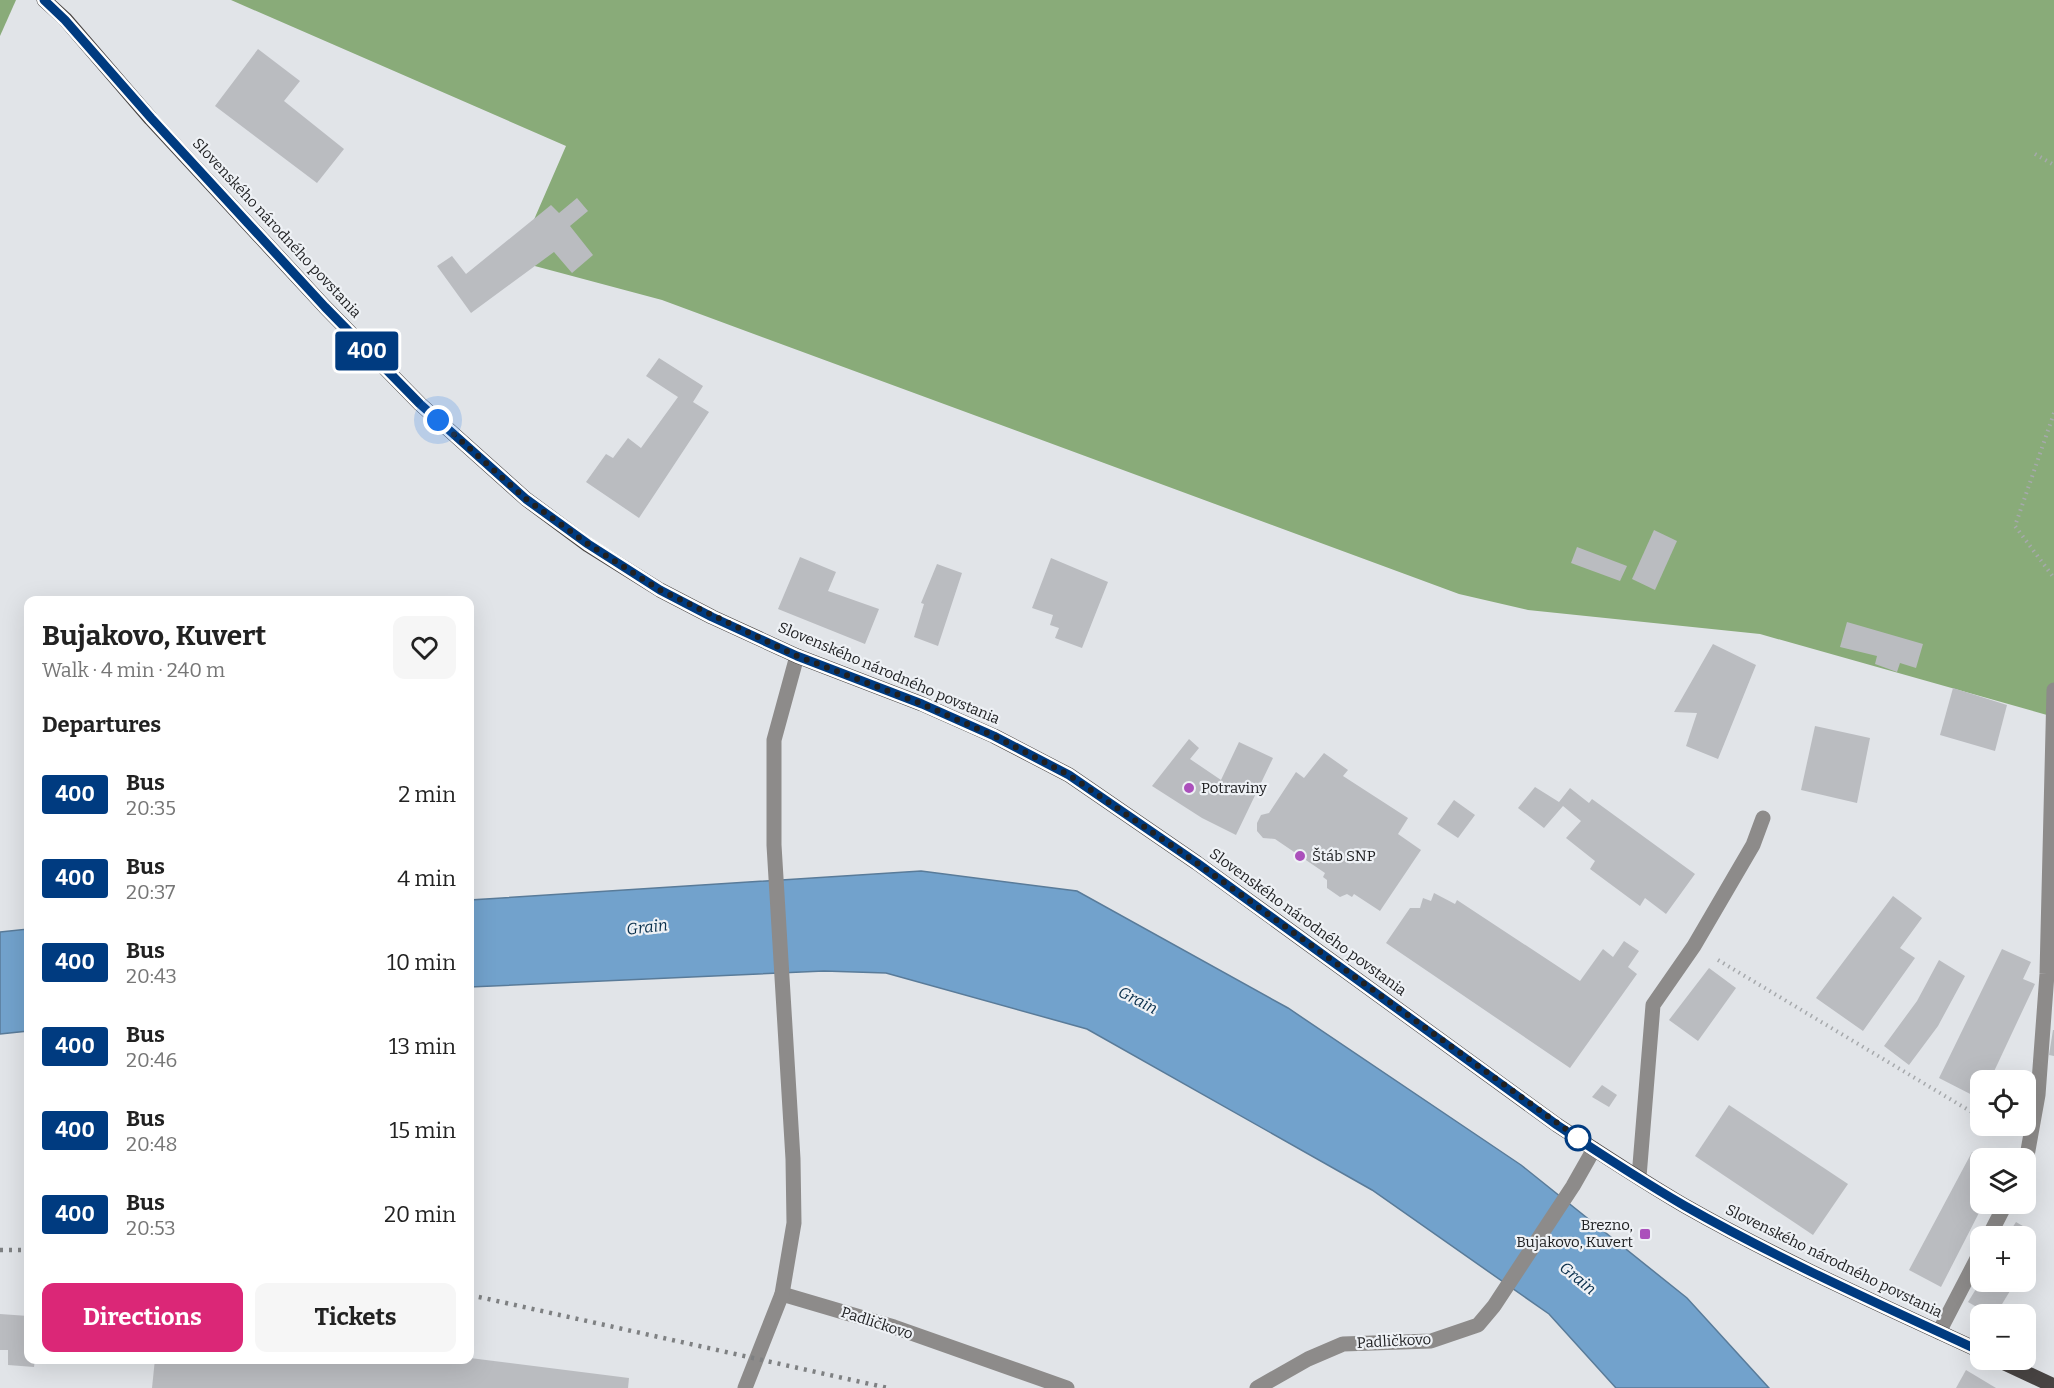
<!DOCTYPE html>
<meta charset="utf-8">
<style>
:root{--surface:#fff;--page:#f6f6f6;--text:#222;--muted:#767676;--accent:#db2777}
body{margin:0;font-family:Bitter,serif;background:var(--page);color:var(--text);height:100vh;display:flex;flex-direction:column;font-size:22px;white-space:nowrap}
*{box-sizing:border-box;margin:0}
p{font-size:20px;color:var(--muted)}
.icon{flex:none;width:33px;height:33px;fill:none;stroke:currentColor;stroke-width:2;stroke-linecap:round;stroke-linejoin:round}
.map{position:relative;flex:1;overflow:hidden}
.sheet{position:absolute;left:24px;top:596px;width:450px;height:768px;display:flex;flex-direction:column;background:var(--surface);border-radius:12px;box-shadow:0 6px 24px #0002}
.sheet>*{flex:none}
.badge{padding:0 12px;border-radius:4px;font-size:21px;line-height:39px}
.controls{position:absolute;left:1970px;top:1070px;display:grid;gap:12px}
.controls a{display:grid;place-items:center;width:66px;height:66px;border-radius:12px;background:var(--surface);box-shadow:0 6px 24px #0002;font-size:30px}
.you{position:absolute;width:30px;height:30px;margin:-15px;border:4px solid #fff;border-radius:50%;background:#1a73e8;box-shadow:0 0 0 9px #1a73e833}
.map>.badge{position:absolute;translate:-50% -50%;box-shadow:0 0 0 3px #fff}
h2{padding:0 18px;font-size:22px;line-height:54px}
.round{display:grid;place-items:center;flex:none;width:63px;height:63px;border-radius:12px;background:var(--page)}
.head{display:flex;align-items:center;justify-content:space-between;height:102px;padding:0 18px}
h1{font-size:28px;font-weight:700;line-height:45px}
.action{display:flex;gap:12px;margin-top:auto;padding:12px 18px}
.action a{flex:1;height:69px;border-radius:12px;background:var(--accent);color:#fff;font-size:24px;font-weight:700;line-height:69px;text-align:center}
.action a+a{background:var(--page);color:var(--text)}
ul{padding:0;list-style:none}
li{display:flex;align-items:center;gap:18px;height:84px;padding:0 18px}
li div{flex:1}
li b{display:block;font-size:22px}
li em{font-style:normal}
li .badge{min-width:66px;font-weight:700;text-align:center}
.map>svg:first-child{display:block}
.forest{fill:#89ab79}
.water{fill:#72a2cc;stroke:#597b99;stroke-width:1.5}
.building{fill:#babcc0}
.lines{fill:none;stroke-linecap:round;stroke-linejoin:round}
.path{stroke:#a6a9ac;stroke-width:4;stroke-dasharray:1.5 4.5;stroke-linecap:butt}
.service{stroke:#8d8b8a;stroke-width:15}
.minor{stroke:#8d8b8a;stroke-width:15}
.primary{stroke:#484443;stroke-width:15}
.rail{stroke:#7e8082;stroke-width:4.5;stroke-dasharray:3 6;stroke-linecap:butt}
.line-casing{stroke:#fff;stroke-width:14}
.line{stroke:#003b80;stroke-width:9}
.walk{stroke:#202123;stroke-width:6;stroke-dasharray:0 10.8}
.poi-dot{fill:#ab50bb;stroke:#eef1f5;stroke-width:2}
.stop-dot{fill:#fff;stroke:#003b80;stroke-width:3}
.labels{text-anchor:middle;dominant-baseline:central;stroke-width:4.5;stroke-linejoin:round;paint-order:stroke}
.street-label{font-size:15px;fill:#202123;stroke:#eef1f5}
.poi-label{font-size:15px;fill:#202123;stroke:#eef1f5;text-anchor:start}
.water-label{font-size:16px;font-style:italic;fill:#092f4c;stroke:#eef1f5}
</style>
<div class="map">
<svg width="2054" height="1388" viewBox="0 0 2054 1388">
<rect width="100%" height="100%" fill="#e1e4e8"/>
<g class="forest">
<polygon points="0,0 16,0 0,36"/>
<polygon points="231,0 2054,0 2054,717 1760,634 1528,610 1459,594 662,300 516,261 566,146"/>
</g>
<g class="water">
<polygon points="921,871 1077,891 1288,1008 1521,1165 1687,1298 1769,1388 1616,1388 1549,1314 1372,1190 1087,1029 886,973 824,971 470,987 470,900"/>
<polygon points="28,929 28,1031 0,1034 0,932"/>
</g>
<g class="building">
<polygon points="258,49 300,81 284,101 344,149 317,183 215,106"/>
<polygon points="577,198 588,211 570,226 593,255 572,273 554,252 471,313 437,266 452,256 466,274 551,205 559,213"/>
<polygon points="659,358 703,386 693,402 709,412 639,518 586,482 606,454 613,458 628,438 641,448 678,397 646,376"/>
<polygon points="1654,530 1677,541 1655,590 1632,579"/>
<polygon points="1577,547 1627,566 1620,581 1571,563"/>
<polygon points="800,557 836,572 828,591 879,609 865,644 778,609"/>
<polygon points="1051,558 1108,582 1082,648 1055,638 1059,628 1050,625 1053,615 1032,608"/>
<polygon points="937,564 962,573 938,646 914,637 924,604 921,603"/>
<polygon points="1847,622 1923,644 1916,668 1900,663 1897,672 1875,664 1877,656 1840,647"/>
<polygon points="1713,644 1756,665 1718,759 1686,746 1697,713 1674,712"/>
<polygon points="1953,688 2007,705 1995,751 1940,735"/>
<polygon points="1815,726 1870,738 1857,803 1801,790"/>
<polygon points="1189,739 1199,748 1190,759 1221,780 1239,742 1273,758 1236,835 1202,818 1152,786"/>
<polygon points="1324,753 1348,770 1343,776 1408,818 1398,834 1421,850 1380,911 1354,894 1352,897 1347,894 1340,897 1327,888 1327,880 1323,877 1325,873 1275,839 1263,838 1257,831 1257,823 1261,815 1269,813 1296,772 1304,778"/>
<polygon points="1535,787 1559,802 1570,788 1589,803 1592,799 1695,874 1666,914 1645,898 1640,906 1590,869 1595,861 1566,838 1581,821 1563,806 1544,828 1518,808"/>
<polygon points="1454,800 1475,815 1458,838 1437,824"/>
<polygon points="1434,893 1455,904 1457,900 1580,981 1603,949 1613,957 1624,941 1639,951 1628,967 1637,974 1570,1068 1386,943 1410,908 1420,908 1423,898 1431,901"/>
<polygon points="1893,896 1922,918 1900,948 1915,958 1863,1031 1816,998"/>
<polygon points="2002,949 2031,962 2023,979 2035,984 1990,1080 1980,1080 1980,1099 1939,1078"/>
<polygon points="1939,960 1965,976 1938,1026 1909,1065 1884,1046 1917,1001"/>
<polygon points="1709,968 1736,988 1698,1041 1669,1020"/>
<polygon points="2053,1030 2054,1030 2054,1056 2049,1055"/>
<polygon points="1602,1085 1617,1095 1609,1107 1592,1097"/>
<polygon points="1729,1105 1848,1184 1813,1235 1695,1156"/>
<polygon points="1972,1152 1985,1158 1980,1158 1980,1203 1984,1203 1941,1287 1909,1270"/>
<polygon points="2016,1222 2035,1233 2025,1250 2025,1236 2007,1236"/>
<polygon points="1981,1281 2016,1281 1996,1314 1989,1314 1968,1302"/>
<polygon points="0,1314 28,1316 28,1359 35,1359 34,1367 8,1365 8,1350 0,1350"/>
<polygon points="470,1358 629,1378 628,1388 152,1388 155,1359"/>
<polygon points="1966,1370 1996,1388 1956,1388"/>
</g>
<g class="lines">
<g class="path">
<polyline points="2035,154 2054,165"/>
<polyline points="2054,413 2015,526 2054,578"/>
<polyline points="1718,960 1975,1114 1980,1113"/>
</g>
<g class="service">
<polyline points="1639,1177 1653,1005 1694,946 1753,845 1763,818"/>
<polyline points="782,1294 894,1327 1067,1388"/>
<polyline points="1257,1388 1308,1359 1343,1344 1431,1341 1478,1325 1494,1306 1573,1186 1594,1149"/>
</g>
<g class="minor">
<polyline points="2025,1167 2038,1095 2047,974 2054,690"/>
<polyline points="1989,1236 2006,1203"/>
<polyline points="1939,1332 1980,1253"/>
<polyline points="745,1388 782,1294 794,1223 793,1159 774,845 774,740 797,656"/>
</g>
<g class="primary">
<path d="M 44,0 L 65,19 L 151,119 L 325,307 L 420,404 L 526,499 L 588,545 L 660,590 L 712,617 L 797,656 L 922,704 L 994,736 L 1069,775 L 1197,863 L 1557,1125 C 1600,1153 1642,1181 1685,1206 C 1780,1260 1881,1305 1980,1351"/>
<polyline points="1996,1359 2054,1386"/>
</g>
<g class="rail">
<polyline points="0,1250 28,1250"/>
<polyline points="470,1295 888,1388"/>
</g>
</g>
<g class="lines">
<defs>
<path id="line" d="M 44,0 L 65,20 L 151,118 L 325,307 L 420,404 L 526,499 L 588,544 L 660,590 L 712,617 L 797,656 L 922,704 L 994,736 L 1069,775 L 1197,863 L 1557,1125 C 1599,1153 1642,1181 1685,1206 C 1780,1260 1881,1305 1980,1351"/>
</defs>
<use href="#line" class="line-casing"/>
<use href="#line" class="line"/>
<polyline class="walk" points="438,420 526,499 588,544 660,590 797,656 922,704 994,736 1069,775 1197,863 1578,1138"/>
</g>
<g class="poi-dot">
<circle cx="1189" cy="788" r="6"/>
<circle cx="1300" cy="856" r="6"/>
<rect x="1639" y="1228" width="12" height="12" rx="3"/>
</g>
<circle class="stop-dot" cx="1578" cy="1138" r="12"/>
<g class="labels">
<g class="street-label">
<text transform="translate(277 228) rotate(47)">Slovenského národného povstania</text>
<text transform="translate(889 673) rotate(23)">Slovenského národného povstania</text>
<text transform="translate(1308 922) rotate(36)">Slovenského národného povstania</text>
<text transform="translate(1834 1261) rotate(26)">Slovenského národného povstania</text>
<text transform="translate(877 1323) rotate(18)">Padličkovo</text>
<text transform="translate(1394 1341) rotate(-3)">Padličkovo</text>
</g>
<g class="poi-label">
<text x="1201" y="788">Potraviny</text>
<text x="1312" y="856">Štáb SNP</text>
<text x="1633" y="1225" text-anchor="end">Brezno,<tspan x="1633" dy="17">Bujakovo, Kuvert</tspan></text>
</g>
<g class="water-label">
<text transform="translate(647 927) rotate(-6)">Grain</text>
<text transform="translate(1138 1000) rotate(27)">Grain</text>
<text transform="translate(1578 1278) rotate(39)">Grain</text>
</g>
</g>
</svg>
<div class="controls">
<a><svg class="icon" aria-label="locate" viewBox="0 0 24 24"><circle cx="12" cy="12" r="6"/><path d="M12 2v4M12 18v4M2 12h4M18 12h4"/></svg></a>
<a><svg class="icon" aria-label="layers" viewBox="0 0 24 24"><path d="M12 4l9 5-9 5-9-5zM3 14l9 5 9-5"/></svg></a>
<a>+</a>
<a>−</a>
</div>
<div class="you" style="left:438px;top:420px"></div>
<b class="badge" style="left:367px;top:351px;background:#003b80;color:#fff">400</b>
<section class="sheet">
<div class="head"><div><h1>Bujakovo, Kuvert</h1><p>Walk · 4 min · 240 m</p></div><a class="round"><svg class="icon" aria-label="heart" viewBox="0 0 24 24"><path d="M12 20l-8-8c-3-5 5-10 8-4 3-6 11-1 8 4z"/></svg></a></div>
<h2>Departures</h2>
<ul>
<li><span class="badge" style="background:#003b80;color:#fff">400</span><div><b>Bus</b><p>20:35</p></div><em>2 min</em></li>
<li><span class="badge" style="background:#003b80;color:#fff">400</span><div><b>Bus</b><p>20:37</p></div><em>4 min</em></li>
<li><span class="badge" style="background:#003b80;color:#fff">400</span><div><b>Bus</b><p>20:43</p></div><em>10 min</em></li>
<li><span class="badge" style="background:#003b80;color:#fff">400</span><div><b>Bus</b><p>20:46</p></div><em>13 min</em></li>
<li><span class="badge" style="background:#003b80;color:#fff">400</span><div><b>Bus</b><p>20:48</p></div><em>15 min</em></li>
<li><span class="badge" style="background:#003b80;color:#fff">400</span><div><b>Bus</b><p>20:53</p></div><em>20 min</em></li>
</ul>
<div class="action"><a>Directions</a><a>Tickets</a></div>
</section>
</div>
